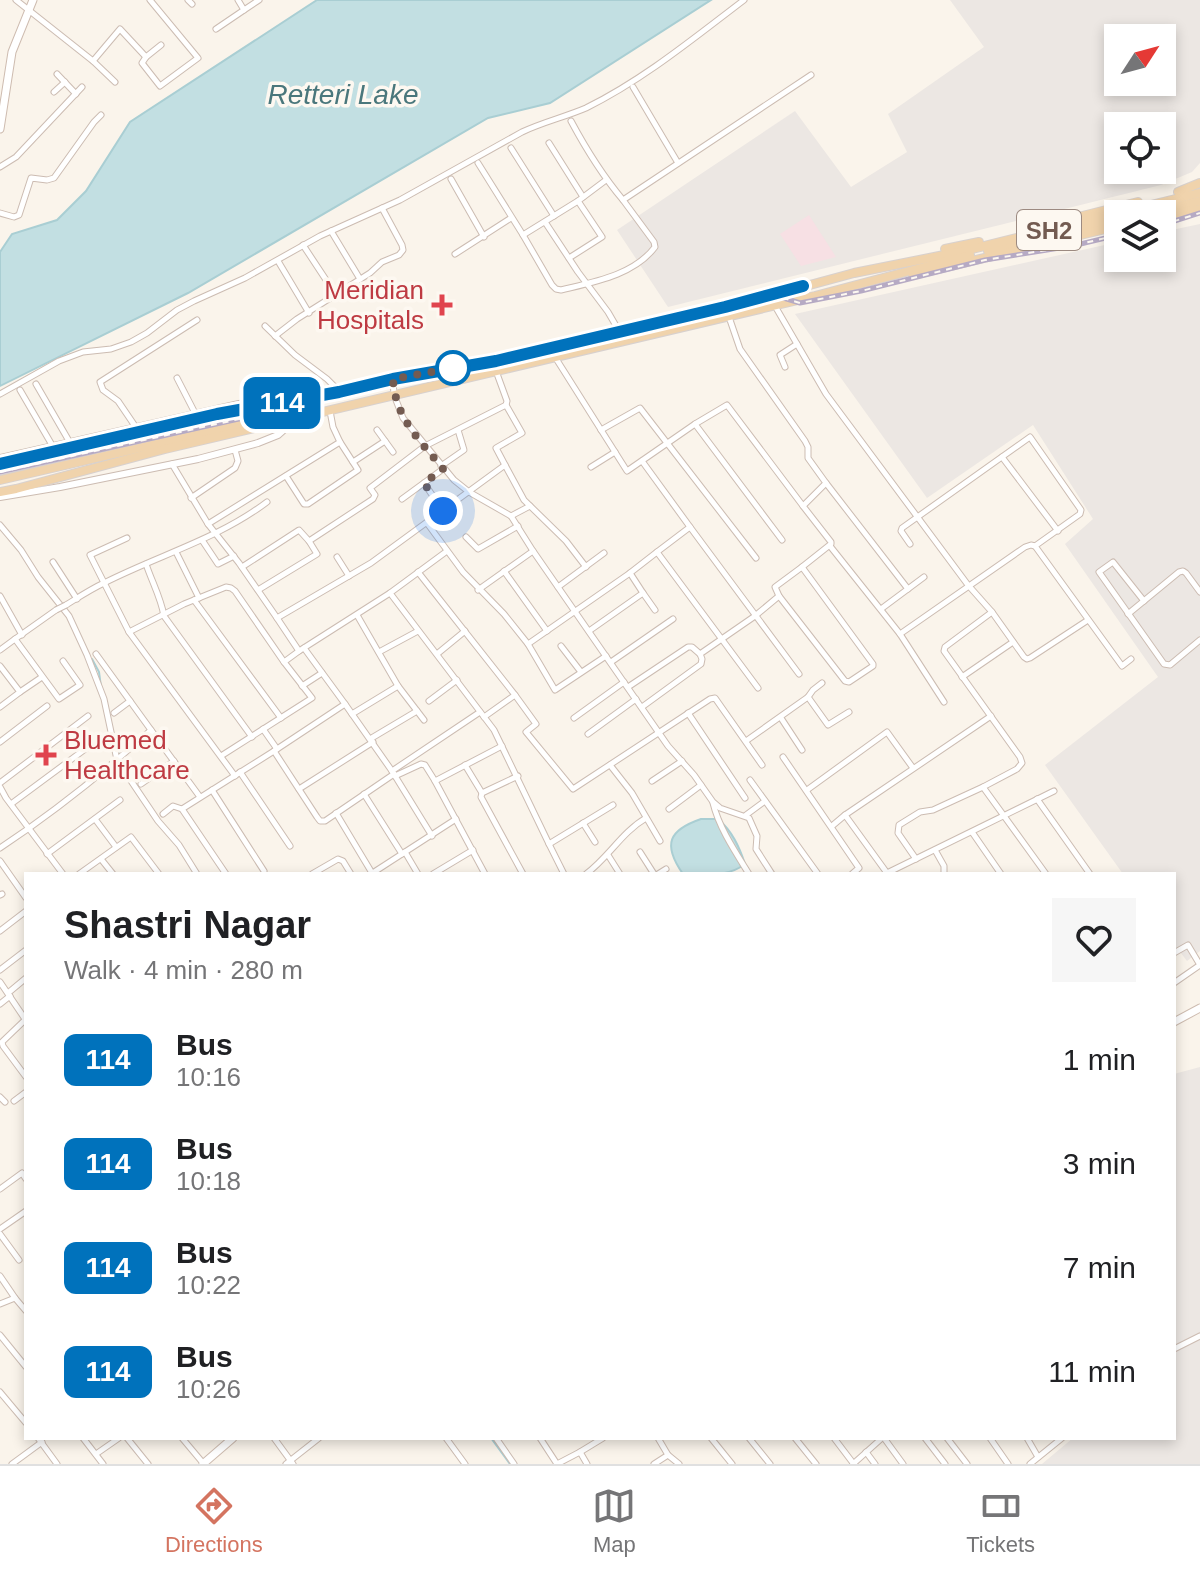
<!DOCTYPE html>
<meta charset="utf-8">
<style>
:root{--surface:#fff;--page:#f6f6f6;--text:#202124;--muted:#757577;--line:#e0e0e0;--accent:#d47460}
body{margin:0;font-family:Helvetica,sans-serif;background:var(--page);color:var(--text);height:100vh;display:flex;flex-direction:column;font-size:30px;white-space:nowrap}
*{box-sizing:border-box;margin:0}
p{font-size:26px;color:var(--muted)}
.icon{flex:none;width:44px;height:44px;fill:none;stroke:currentColor;stroke-width:2;stroke-linecap:round;stroke-linejoin:round}
.map{position:relative;flex:1;overflow:hidden}
.drawer{position:absolute;left:24px;top:872px;width:1152px;height:568px;display:flex;flex-direction:column;background:var(--surface);border-radius:0px;box-shadow:0 4px 12px #0003}
.drawer>*{flex:none}
.badge{padding:0 16px;border-radius:12px;font-size:28px;line-height:52px}
.needle{width:52px;rotate:54deg}
.tools{position:absolute;left:1104px;top:24px;display:grid;gap:16px}
.tools a{display:grid;place-items:center;width:72px;height:72px;border-radius:0px;background:var(--surface);box-shadow:0 4px 12px #0003;font-size:40px}
.you{position:absolute;width:40px;height:40px;margin:-20px;border:6px solid #fff;border-radius:50%;background:#1a73e8;box-shadow:0 0 0 12px #1a73e833}
.map>.badge{position:absolute;translate:-50% -50%;box-shadow:0 0 0 4px #fff}
.round{display:grid;place-items:center;flex:none;width:84px;height:84px;border-radius:0px;background:var(--page)}
.headline{display:flex;align-items:center;justify-content:space-between;height:136px;padding:0 40px}
h1{font-size:38px;font-weight:700;line-height:60px}
ul{padding:0;list-style:none}
li{display:flex;align-items:center;gap:24px;height:104px;padding:0 40px}
li div{flex:1}
li b{display:block;font-size:30px}
li em{font-style:normal}
li .badge{min-width:88px;font-weight:700;text-align:center}
.tab-bar{display:flex;justify-content:space-around;align-items:center;height:112px;border-top:2px solid var(--line);background:var(--surface);font-size:22px;color:var(--muted)}
.tab-bar a{display:grid;justify-items:center;gap:4px}
.tab-bar .selected{color:var(--accent)}
.map>svg:first-child{display:block}
.industrial{fill:#ece7e3;fill-rule:evenodd}
.medical{fill:#f7e0e4}
.water{fill:#c2dfe2;stroke:#a9ced3;stroke-width:2}
.lines{fill:none;stroke-linecap:round;stroke-linejoin:round}
.stream{stroke:#a9ced3;stroke-width:2}
.minor-casing{stroke:#ccbcb2;stroke-width:7}
.tertiary-casing{stroke:#ccbcb2;stroke-width:8}
.secondary-casing{stroke:#cebcb0;stroke-width:9}
.primary-casing{stroke:#d8d1ce;stroke-width:10}
.minor{stroke:#fff;stroke-width:5}
.tertiary{stroke:#fff;stroke-width:6}
.secondary{stroke:#fff;stroke-width:7}
.primary{stroke:#f0d3ac;stroke-width:8}
.rail-casing{stroke:#b6aac4;stroke-width:5}
.rail{stroke:#fdf8f1;stroke-width:2;stroke-dasharray:6;stroke-linecap:butt}
.minor-bridge-casing{stroke:#ccbcb2;stroke-width:7;stroke-linecap:butt}
.minor-bridge{stroke:#fff;stroke-width:5}
.line-casing{stroke:#fff;stroke-width:18}
.line{stroke:#0072bc;stroke-width:12}
.walk{stroke:#735b51;stroke-width:8;stroke-dasharray:0 14.4}
.health-dot{fill:#e0444e;stroke:#fdf8f1;stroke-width:3}
.stop-dot{fill:#fff;stroke:#0072bc;stroke-width:4}
.labels{text-anchor:middle;dominant-baseline:central;stroke-width:7;stroke-linejoin:round;paint-order:stroke}
.shield{fill:#fdf8f1;stroke:#9c8a81;stroke-width:2}
.shield-label{font-size:24px;font-weight:bold;fill:#735b51}
.health-label{font-size:26px;fill:#be3a42;stroke:#fdf8f1;text-anchor:end}
.water-label{font-size:28px;font-style:italic;fill:#4a777c;stroke:#fdf8f1}
</style>
<div class="map">
<svg width="1200" height="1464" viewBox="0 0 1200 1464">
<rect width="100%" height="100%" fill="#faf4eb"/>
<g class="industrial">
<path d="M 950,0 L 1200,0 L 1200,163 L 1192,172 L 1161,185 L 668,307 L 617,230 L 795,111 L 851,187 L 907,152 L 888,114 L 984,47 ZM 1118,38 L 1162,38 L 1162,82 L 1118,82 ZM 1118,126 L 1162,126 L 1162,170 L 1118,170 Z"/>
<polygon points="1200,224 1200,951 1187,961 1174,944 1174,874 1123,874 1045,765 1158,677 1065,544 1093,519 1033,425 927,498 795,314 1118,242 1118,258 1162,258 1162,232"/>
<polygon points="1200,1067 1200,1464 1042,1464 1073,1438 1174,1438 1174,1074"/>
</g>
<polygon class="medical" points="809,215 836,257 801,266 780,234"/>
<g class="water">
<polygon points="317,0 711,0 550,103 488,118 188,293 0,386 0,252 12,234 57,220 86,191 130,122"/>
<path d="M 701,819 L 718,819 C 732,831 739,846 745,864 C 727,878 705,874 683,874 C 662,844 669,830 701,819 Z"/>
</g>
<g class="lines">
<g class="stream">
<polyline points="92,659 99,672 101,687"/>
<polyline points="118,751 127,770"/>
<polyline points="491,1438 510,1464"/>
</g>
<defs>
<g id="minor">
<polyline points="16,0 93,61 120,29 146,57 161,45"/>
<polyline points="188,0 192,4"/>
<polyline points="238,0 244,10 259,0"/>
<polyline points="216,29 244,10"/>
<polyline points="146,57 142,63 160,86 198,58 150,0"/>
<polyline points="93,61 115,82"/>
<polyline points="57,74 76,94"/>
<polyline points="633,87 678,163"/>
<polyline points="54,92 65,82"/>
<path d="M 571,121 C 586,149 602,175 623,200 L 811,75"/>
<polyline points="549,143 583,197"/>
<polyline points="511,148 554,216"/>
<polyline points="478,163 523,235 578,201 606,180"/>
<polyline points="0,167 16,157 82,87"/>
<polyline points="451,179 484,237"/>
<polyline points="0,213 14,217 19,215 31,178 47,180 54,178 94,122 101,115"/>
<polyline points="545,222 578,272 608,312 619,331"/>
<polyline points="331,231 360,279"/>
<path d="M 523,235 L 552,285 L 556,289 L 561,290 C 594,282 634,275 655,247 L 654,242 L 623,200"/>
<polyline points="303,245 336,295"/>
<polyline points="455,254 511,218"/>
<polyline points="569,258 602,237 578,201"/>
<polyline points="278,261 309,313"/>
<polyline points="775,306 826,394 968,585 992,612 1024,657 1027,659 1030,658 1088,620"/>
<polyline points="729,317 740,349 805,441 808,447 808,458 826,483 803,506 831,542 831,544 802,567"/>
<polyline points="265,326 295,355 327,379 339,391"/>
<polyline points="275,336 297,319 370,273 382,262 399,255 403,250 402,245 382,208"/>
<polyline points="555,357 627,471 695,424 727,405 803,506"/>
<polyline points="785,367 780,355 797,344"/>
<polyline points="496,371 507,401 506,405"/>
<polyline points="177,378 195,413"/>
<polyline points="393,380 394,395 403,418 454,480 469,492 511,516 533,551 668,746 694,775 713,802 720,808 749,818 757,836 756,849 772,874"/>
<polyline points="36,384 69,441"/>
<polyline points="20,390 52,445"/>
<path d="M 0,394 L 59,361 L 83,352 L 111,349 L 131,342 L 147,333 L 177,310 L 194,301 L 245,278 L 320,236 L 400,200 L 522,132 C 543,122 565,117 586,108 C 643,80 694,38 744,0"/>
<polyline points="330,411 333,427 340,442 208,524 239,563 277,618 371,563 505,465 524,500 566,541 586,567"/>
<polyline points="695,424 782,540"/>
<polyline points="135,426 118,401 103,390 100,382 197,320"/>
<polyline points="377,430 385,441"/>
<polyline points="601,430 640,408 756,558"/>
<polyline points="1002,457 1058,531"/>
<polyline points="642,461 690,527"/>
<polyline points="353,462 385,441 393,452"/>
<polyline points="172,464 208,524"/>
<polyline points="441,466 464,450 458,430"/>
<polyline points="591,467 615,452"/>
<polyline points="286,476 304,504 308,504 358,470 340,442"/>
<polyline points="424,483 443,511"/>
<polyline points="826,483 908,589"/>
<polyline points="191,498 235,468 238,461 235,450"/>
<polyline points="402,499 443,469"/>
<polyline points="511,516 530,506"/>
<polyline points="427,523 463,572 504,614 528,644 630,573 657,552 758,688"/>
<polyline points="0,525 21,550 38,577 69,616 87,655 104,699 117,760 158,821 179,845 197,874"/>
<polyline points="466,537 478,549 518,526"/>
<polyline points="127,538 90,555 129,632 184,604 226,587 231,588 235,591 284,662 299,651"/>
<polyline points="202,540 218,564 234,556"/>
<polyline points="309,541 373,499 375,495 370,488 425,446 506,405 522,433 496,448 505,465"/>
<polyline points="910,544 901,531 902,528 1030,437 1081,510 1080,514 1035,546 1122,666 1131,659"/>
<polyline points="830,546 900,634 944,702"/>
<polyline points="447,551 390,593 494,730 549,844 613,805"/>
<polyline points="176,552 199,598"/>
<polyline points="657,552 690,527 799,674"/>
<polyline points="337,557 349,576"/>
<polyline points="53,562 77,599"/>
<path d="M 146,564 C 152,582 161,598 164,616 L 252,737"/>
<polyline points="242,567 299,530 309,541 317,554 258,590"/>
<polygon points="802,567 873,664 873,666 849,682 845,681 779,596 775,587"/>
<polyline points="504,571 547,631"/>
<polyline points="418,572 515,695"/>
<polyline points="558,587 604,553"/>
<polyline points="478,590 533,551"/>
<polyline points="643,593 655,610"/>
<polyline points="0,596 22,635"/>
<polyline points="194,600 281,718"/>
<polyline points="1144,601 1113,562 1099,572 1164,664 1170,665 1200,640"/>
<path d="M 66,605 C 79,597 91,589 104,583 C 159,555 218,539 267,502"/>
<polyline points="881,609 924,577"/>
<polyline points="992,612 945,647 944,651 1020,757 1022,763 1017,769 983,787 1046,874"/>
<polyline points="1128,614 1179,572 1183,571 1186,573 1200,592"/>
<polyline points="357,615 398,686 424,720"/>
<polyline points="277,618 299,651 390,593"/>
<polyline points="589,631 643,593 630,573"/>
<polyline points="129,632 235,776"/>
<polyline points="900,634 1025,547 1031,545 1035,546"/>
<polyline points="15,639 56,610"/>
<polyline points="528,644 555,690 606,656"/>
<polyline points="561,646 581,672"/>
<polyline points="304,648 345,704"/>
<polyline points="0,650 15,639 59,699 80,685 63,661"/>
<polyline points="379,652 418,631"/>
<polyline points="96,654 151,730"/>
<polyline points="437,654 465,631"/>
<polyline points="611,662 673,619"/>
<polyline points="0,666 20,692 0,707"/>
<polyline points="962,677 1013,642"/>
<polyline points="302,686 322,673"/>
<polyline points="398,686 352,714 392,771 432,836"/>
<polyline points="628,687 688,647 692,647 700,654"/>
<polyline points="20,692 42,677"/>
<polyline points="808,697 813,690 822,683"/>
<polyline points="429,701 457,680"/>
<polyline points="642,707 701,664 702,659 700,654 755,616 779,596"/>
<polyline points="114,713 130,701"/>
<polyline points="688,713 745,798"/>
<polyline points="352,714 345,704 274,751 317,817 320,821 325,821 394,774"/>
<polyline points="484,717 515,695 536,724 526,732 573,789 710,699 715,698 762,765"/>
<polyline points="574,718 624,682"/>
<polyline points="781,718 802,750"/>
<polyline points="263,729 277,749"/>
<polyline points="588,734 636,699"/>
<polyline points="370,739 417,711"/>
<polyline points="746,741 808,697 828,725 849,712"/>
<polyline points="0,742 47,706"/>
<polyline points="221,756 312,698 284,662"/>
<polyline points="783,757 859,868 852,874"/>
<polyline points="465,765 482,793"/>
<polyline points="610,765 632,793 660,841"/>
<polyline points="392,771 480,712"/>
<polyline points="240,772 290,846"/>
<polyline points="395,776 421,764 425,765 435,781"/>
<polyline points="518,776 482,793 481,797 523,874"/>
<polyline points="750,780 818,874"/>
<polyline points="652,781 682,761"/>
<polyline points="0,783 88,716"/>
<polyline points="141,784 174,761"/>
<polyline points="0,787 6,798 63,874"/>
<polyline points="299,789 373,742"/>
<polyline points="212,790 264,871"/>
<polyline points="807,790 887,732 913,768"/>
<polyline points="364,794 402,854"/>
<polyline points="1037,799 1090,874"/>
<path d="M 713,803 C 719,828 736,853 749,874"/>
<polyline points="11,804 92,744"/>
<polyline points="669,809 701,785"/>
<polyline points="336,813 372,873"/>
<polyline points="163,814 173,806 182,809"/>
<polyline points="746,815 765,801"/>
<polyline points="845,815 991,716"/>
<polyline points="95,819 116,847"/>
<polyline points="583,823 595,842"/>
<polyline points="832,826 845,815 887,873"/>
<polyline points="972,832 1001,874"/>
<polyline points="549,844 564,874"/>
<path d="M 0,848 C 53,813 104,772 151,730 L 200,797"/>
<polyline points="935,850 944,866 944,874"/>
<polyline points="405,852 418,874"/>
<polyline points="640,852 654,874"/>
<polyline points="47,854 120,800"/>
<polyline points="608,855 620,874"/>
<polyline points="101,859 113,874"/>
<polyline points="916,859 898,833 899,825 920,812 933,810 983,787"/>
<polyline points="0,861 26,898"/>
<polyline points="79,874 131,837 159,874"/>
<polyline points="226,874 182,809 274,751"/>
<polyline points="312,874 338,859 343,861 351,874"/>
<polyline points="371,874 456,819"/>
<polyline points="433,874 473,850"/>
<polyline points="485,874 435,781 502,746"/>
<path d="M 586,874 C 608,858 622,832 646,818"/>
<polyline points="658,874 666,869"/>
<polyline points="885,874 1054,791"/>
<polyline points="0,895 2,894"/>
<polyline points="0,931 26,911"/>
<polyline points="1174,953 1188,945 1200,965"/>
<polyline points="0,970 26,950"/>
<polyline points="0,982 25,1019"/>
<polyline points="1174,983 1200,965"/>
<polyline points="8,993 26,978"/>
<polyline points="0,1004 10,996"/>
<polyline points="26,1019 2,1042 3,1046 26,1077"/>
<polyline points="0,1097 5,1102"/>
<polyline points="14,1101 26,1092"/>
<polyline points="0,1189 22,1173 26,1179"/>
<polyline points="0,1229 26,1211"/>
<polyline points="0,1234 19,1260"/>
<polyline points="0,1276 15,1298"/>
<polyline points="0,1304 15,1298 26,1311"/>
<polyline points="0,1335 26,1367"/>
<polyline points="1174,1349 1200,1336"/>
<polyline points="0,1392 26,1423"/>
<polyline points="38,1438 57,1464"/>
<polyline points="83,1438 103,1464"/>
<polyline points="127,1438 148,1464"/>
<polyline points="182,1438 203,1463"/>
<polyline points="274,1438 293,1464"/>
<polyline points="446,1438 465,1464"/>
<polyline points="496,1438 514,1464"/>
<polyline points="540,1438 557,1464"/>
<polyline points="711,1438 732,1464"/>
<polyline points="749,1438 770,1464"/>
<polyline points="795,1438 816,1464"/>
<polyline points="834,1438 853,1463"/>
<polyline points="884,1438 903,1464"/>
<polyline points="925,1438 945,1464"/>
<polyline points="947,1438 967,1464"/>
<polyline points="990,1438 1008,1464"/>
<polyline points="1027,1438 1038,1457"/>
<polyline points="866,1452 875,1464"/>
<polyline points="96,1454 119,1438"/>
<polyline points="668,1455 679,1464"/>
<polyline points="12,1464 42,1442"/>
<polyline points="286,1464 319,1438"/>
<polyline points="557,1464 580,1452"/>
<polyline points="587,1464 580,1452 603,1438"/>
<polyline points="654,1464 668,1455 658,1438"/>
<polyline points="853,1464 882,1438"/>
<polyline points="1030,1464 1062,1438"/>
</g>
<g id="tertiary">
<polyline points="0,458 239,404 274,399 281,403"/>
<polyline points="0,497 60,487 198,459 258,443 278,435 296,419"/>
</g>
<g id="secondary">
<polyline points="0,129 12,52 33,0"/>
<polyline points="1174,1022 1200,1008"/>
<polyline points="203,1464 233,1438"/>
</g>
<g id="primary">
<polyline points="1178,192 1200,183"/>
<polyline points="1145,214 1200,201"/>
<polyline points="1162,216 1200,209"/>
<polyline points="1031,229 1138,202"/>
<polyline points="945,249 979,242"/>
<polyline points="988,251 1118,220"/>
<polyline points="913,275 1118,226"/>
<polyline points="0,464 217,414 339,392 393,379 496,361 784,292 854,273 964,251 1200,193"/>
<polyline points="0,480 261,420 271,423"/>
<polyline points="0,492 16,489 165,449 815,296 970,255"/>
</g>
</defs>
<use href="#minor" class="minor-casing"/>
<use href="#tertiary" class="tertiary-casing"/>
<use href="#secondary" class="secondary-casing"/>
<use href="#primary" class="primary-casing"/>
<use href="#minor" class="minor"/>
<use href="#tertiary" class="tertiary"/>
<use href="#secondary" class="secondary"/>
<use href="#primary" class="primary"/>
<defs>
<g id="rail">
<polyline points="1162,225 1200,213"/>
<polyline points="0,472 298,406 767,293 800,303 861,291 985,260 1072,246 1118,235"/>
</g>
</defs>
<use href="#rail" class="rail-casing"/>
<use href="#rail" class="rail"/>
<defs>
<polyline id="minor-bridge" points="56,610 66,605"/>
</defs>
<use href="#minor-bridge" class="minor-bridge-casing"/>
<use href="#minor-bridge" class="minor-bridge"/>
</g>
<g class="lines">
<defs>
<polyline id="line" points="0,464 217,414 339,392 393,379 496,361 725,307 803,286"/>
</defs>
<use href="#line" class="line-casing"/>
<use href="#line" class="line"/>
<path class="walk" d="M 443,511 L 424,483 L 443,469 C 420,440 395,418 393,379 L 453,368"/>
</g>
<g class="health-dot">
<path d="M438 293h8v8h8v8h-8v8h-8v-8h-8v-8h8z"/>
<path d="M42 743h8v8h8v8h-8v8h-8v-8h-8v-8h8z"/>
</g>
<circle class="stop-dot" cx="453" cy="368" r="16"/>
<g class="labels">
<rect class="shield" x="1017" y="210" width="64" height="40" rx="6"/>
<g class="shield-label">
<text x="1049" y="230">SH2</text>
</g>
<g class="health-label">
<text x="424" y="290">Meridian<tspan x="424" dy="30">Hospitals</tspan></text>
<text x="64" y="740" text-anchor="start">Bluemed<tspan x="64" dy="30">Healthcare</tspan></text>
</g>
<g class="water-label">
<text x="343" y="94">Retteri Lake</text>
</g>
</g>
</svg>
<div class="tools">
<a><svg class="needle" viewBox="-14 -14 28 28"><path d="M0-13l5 13h-10z" fill="#e53935"/><path d="M0 13l5-13h-10z" fill="#757577"/></svg></a>
<a><svg class="icon" aria-label="locate" viewBox="0 0 24 24"><circle cx="12" cy="12" r="6"/><path d="M12 2v4M12 18v4M2 12h4M18 12h4"/></svg></a>
<a><svg class="icon" aria-label="layers" viewBox="0 0 24 24"><path d="M12 4l9 5-9 5-9-5zM3 14l9 5 9-5"/></svg></a>
</div>
<div class="you" style="left:443px;top:511px"></div>
<b class="badge" style="left:282px;top:403px;background:#0072bc;color:#fff">114</b>
<section class="drawer">
<div class="headline"><div><h1>Shastri Nagar</h1><p>Walk · 4 min · 280 m</p></div><a class="round"><svg class="icon" aria-label="heart" viewBox="0 0 24 24"><path d="M12 20l-8-8c-3-5 5-10 8-4 3-6 11-1 8 4z"/></svg></a></div>
<ul>
<li><span class="badge" style="background:#0072bc;color:#fff">114</span><div><b>Bus</b><p>10:16</p></div><em>1 min</em></li>
<li><span class="badge" style="background:#0072bc;color:#fff">114</span><div><b>Bus</b><p>10:18</p></div><em>3 min</em></li>
<li><span class="badge" style="background:#0072bc;color:#fff">114</span><div><b>Bus</b><p>10:22</p></div><em>7 min</em></li>
<li><span class="badge" style="background:#0072bc;color:#fff">114</span><div><b>Bus</b><p>10:26</p></div><em>11 min</em></li>
</ul>
</section>
</div>
<nav class="tab-bar">
<a class="selected"><svg class="icon" aria-label="directions" viewBox="0 0 24 24"><path d="M12 3l9 9-9 9-9-9zM9 14v-3h6M13 9l2 2-2 2"/></svg>Directions</a>
<a><svg class="icon" aria-label="map" viewBox="0 0 24 24"><path d="M3 6l6-2 6 2 6-2v14l-6 2-6-2-6 2zM9 4v14M15 6v14"/></svg>Map</a>
<a><svg class="icon" aria-label="tickets" viewBox="0 0 24 24"><path d="M3 7h18v10H3zM15 7v10"/></svg>Tickets</a>
</nav>
